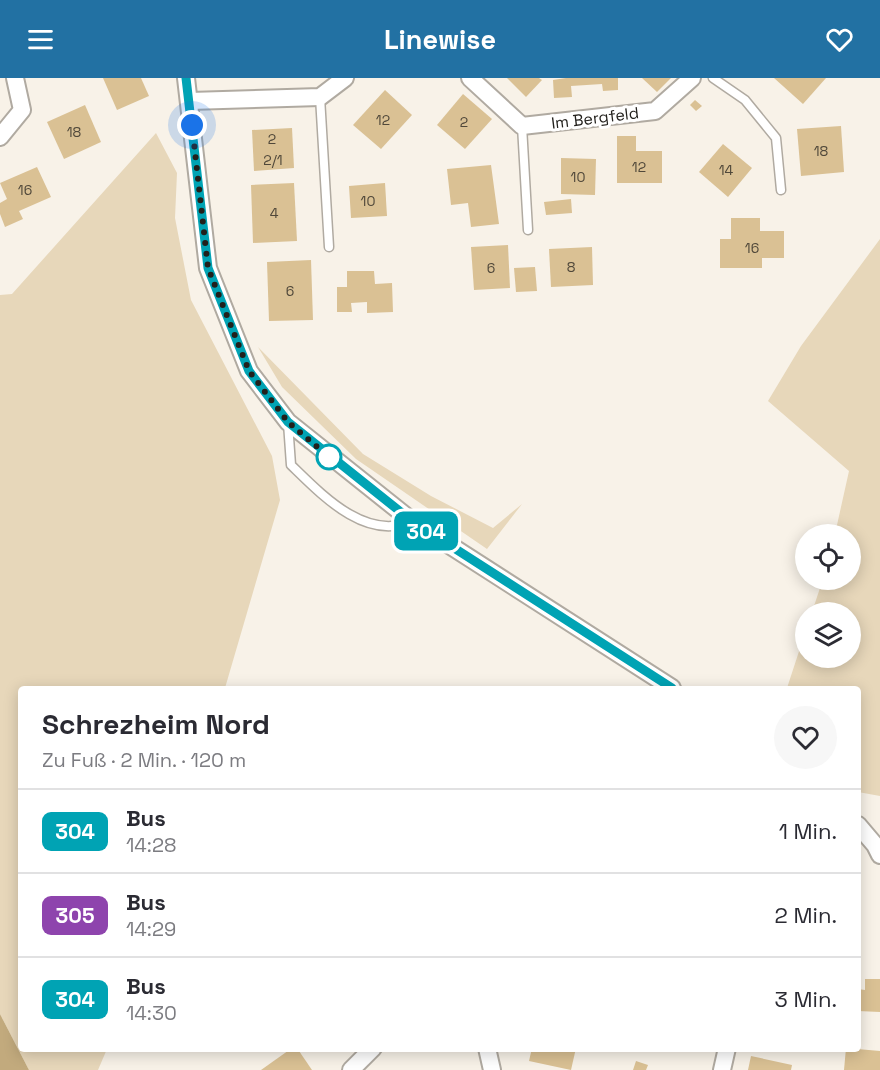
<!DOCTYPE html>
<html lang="de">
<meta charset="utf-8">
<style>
:root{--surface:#fff;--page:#f7f7f7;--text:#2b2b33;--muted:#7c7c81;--line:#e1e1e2;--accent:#2271a3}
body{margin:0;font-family:"Space Grotesk",sans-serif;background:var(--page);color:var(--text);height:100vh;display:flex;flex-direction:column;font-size:22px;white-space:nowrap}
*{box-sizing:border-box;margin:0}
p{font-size:20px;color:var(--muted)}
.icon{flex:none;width:33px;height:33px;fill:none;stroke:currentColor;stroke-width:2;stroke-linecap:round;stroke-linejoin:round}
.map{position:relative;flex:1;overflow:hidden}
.drawer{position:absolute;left:18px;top:608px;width:843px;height:366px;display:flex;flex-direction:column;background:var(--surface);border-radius:6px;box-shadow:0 3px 15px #0003}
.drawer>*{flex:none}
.badge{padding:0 12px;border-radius:9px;font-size:21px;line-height:39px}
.tools{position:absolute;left:795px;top:446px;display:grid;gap:12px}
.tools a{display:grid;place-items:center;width:66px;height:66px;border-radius:50%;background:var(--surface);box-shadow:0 3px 15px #0003;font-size:30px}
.you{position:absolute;width:30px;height:30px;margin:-15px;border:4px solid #fff;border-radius:50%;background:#1a73e8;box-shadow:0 0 0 9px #1a73e833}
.map>.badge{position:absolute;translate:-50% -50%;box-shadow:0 0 0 3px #fff}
.round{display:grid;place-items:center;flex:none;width:63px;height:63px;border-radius:32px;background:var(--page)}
.headline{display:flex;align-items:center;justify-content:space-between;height:102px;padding:0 24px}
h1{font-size:28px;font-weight:800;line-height:45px}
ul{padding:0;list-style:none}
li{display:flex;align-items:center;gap:18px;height:84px;padding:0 24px;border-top:2px solid var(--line)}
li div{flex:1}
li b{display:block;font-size:22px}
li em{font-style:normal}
li .badge{min-width:66px;font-weight:700;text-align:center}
header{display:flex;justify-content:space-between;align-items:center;height:78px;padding:0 24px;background:var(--accent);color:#fff;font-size:27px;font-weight:800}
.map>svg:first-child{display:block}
.green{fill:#e7d7ba}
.forest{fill:#c2aa7d}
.building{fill:#dac194}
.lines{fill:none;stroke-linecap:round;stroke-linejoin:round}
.lane-casing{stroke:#b0aaa1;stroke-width:11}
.street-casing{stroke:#b0aaa1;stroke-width:20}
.lane{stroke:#fff;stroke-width:8}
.street{stroke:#fff;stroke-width:16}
.line-casing{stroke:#fff;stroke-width:14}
.line{stroke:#00a3b4;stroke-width:9}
.walk{stroke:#22201c;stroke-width:6;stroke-dasharray:0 10.8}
.stop-dot{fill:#fff;stroke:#00a3b4;stroke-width:3}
.labels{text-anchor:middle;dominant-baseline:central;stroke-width:6;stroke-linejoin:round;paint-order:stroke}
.number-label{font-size:14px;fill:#50483a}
.street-label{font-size:16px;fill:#22201c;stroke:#fff}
</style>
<header><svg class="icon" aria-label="menu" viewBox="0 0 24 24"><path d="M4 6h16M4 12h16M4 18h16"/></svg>Linewise<svg class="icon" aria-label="heart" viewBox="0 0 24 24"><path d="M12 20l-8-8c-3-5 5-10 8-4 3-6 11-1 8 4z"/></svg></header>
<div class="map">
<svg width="880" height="992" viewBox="0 0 880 992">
<rect width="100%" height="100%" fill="#f8f2e8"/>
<g class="green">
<polygon points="156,55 177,95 175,140 191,222 272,378 280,422 225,610 21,610 21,970 107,971 98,992 29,992 0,936 0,217 12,216"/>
<polygon points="880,161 880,718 858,714 858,610 787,610 805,555 806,579 850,579 850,534 812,534 823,501 850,501 850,456 835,456 849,393 768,323 801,268"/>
<polygon points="258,269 363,376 431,418 493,450 522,426 487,471 356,381 282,309"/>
</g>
<polygon class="forest" points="0,936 29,992 0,992"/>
<g class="building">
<polygon points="103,0 141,0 149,18 117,32"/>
<polygon points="507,0 539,0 542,2 526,19"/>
<polygon points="566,0 618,0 618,12 603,13 602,6 571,8 572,19 554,20 553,2"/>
<polygon points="642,0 671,0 657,14"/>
<polygon points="774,0 826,0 803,26"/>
<polygon points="385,12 412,37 381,71 353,47"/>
<polygon points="463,16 492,41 465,71 437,47"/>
<polygon points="695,22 702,28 696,33 690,27"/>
<polygon points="85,27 101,64 64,81 47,44"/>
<polygon points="841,48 844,94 801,98 797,51"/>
<polygon points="292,50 294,90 254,93 252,52"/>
<polygon points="617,58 636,58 636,73 662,73 662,105 617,105"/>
<polygon points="723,66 752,90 728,119 699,94"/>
<polygon points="561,80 596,81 595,117 561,116"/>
<polygon points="491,87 499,146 471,149 468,125 451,127 447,91"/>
<polygon points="37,89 51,119 19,133 23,141 5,149 0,136 0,125 7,121 0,105"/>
<polygon points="294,105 297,163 253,165 251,107"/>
<polygon points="385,105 387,138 351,140 349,108"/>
<polygon points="571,121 572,135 546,137 544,124"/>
<polygon points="731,140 760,140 760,153 784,153 784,180 762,180 762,190 720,190 720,161 731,161"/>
<polygon points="508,167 510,210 474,212 471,169"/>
<polygon points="592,169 593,207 551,209 549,171"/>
<polygon points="311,182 313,242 269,243 267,184"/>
<polygon points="535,189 537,213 516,214 514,190"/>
<polygon points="347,193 374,193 375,206 392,205 393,234 367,235 367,224 351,225 352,234 337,234 337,209 347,209"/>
<polygon points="865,901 880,901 880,934 858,933 858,911 865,912"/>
<polygon points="292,970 297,970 312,992 261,992"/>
<polygon points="532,970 576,970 571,992 529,983"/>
<polygon points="846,970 880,973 880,992 844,992"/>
<polygon points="751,978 792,987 791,992 748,992"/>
<polygon points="636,983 648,987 646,992 633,992"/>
</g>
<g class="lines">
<defs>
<g id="lane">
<polyline points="713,0 745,22 776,60 781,112"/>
<polyline points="320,19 329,169"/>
<polyline points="522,48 528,152"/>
<path d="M 288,345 L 291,387 C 322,417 366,464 412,443"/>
</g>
<g id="street">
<polyline points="186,0 208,190 249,293 288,344 412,443 672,610"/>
<polyline points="470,0 522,48 655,33 692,0"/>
<polyline points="190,23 320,19 345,0"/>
<polyline points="0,59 22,32 15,0"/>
<polyline points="858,747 875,767 880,777"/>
<polyline points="487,970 492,992"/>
<polyline points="351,992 373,970"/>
<polyline points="722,992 727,970"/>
</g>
</defs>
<use href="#lane" class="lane-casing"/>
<use href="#street" class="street-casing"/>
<use href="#lane" class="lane"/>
<use href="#street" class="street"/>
</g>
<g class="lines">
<defs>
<polyline id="line" points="186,0 208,190 249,293 288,344 412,443 672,610"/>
</defs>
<use href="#line" class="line-casing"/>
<use href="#line" class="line"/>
<polyline class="walk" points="192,47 208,190 249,293 288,344 329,379"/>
</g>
<circle class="stop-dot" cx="329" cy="379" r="12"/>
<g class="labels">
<g class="number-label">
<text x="383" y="42">12</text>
<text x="464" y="44">2</text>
<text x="74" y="54">18</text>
<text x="272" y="61">2</text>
<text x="821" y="73">18</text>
<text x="273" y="82">2/1</text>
<text x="639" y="89">12</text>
<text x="726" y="92">14</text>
<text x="578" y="99">10</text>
<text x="25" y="112">16</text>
<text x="368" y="123">10</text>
<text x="274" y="135">4</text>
<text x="752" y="170">16</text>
<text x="571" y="189">8</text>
<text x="491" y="190">6</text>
<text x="290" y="213">6</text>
</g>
<g class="street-label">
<text transform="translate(595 40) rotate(-7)">Im Bergfeld</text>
</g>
</g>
</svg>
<div class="tools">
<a><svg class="icon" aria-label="locate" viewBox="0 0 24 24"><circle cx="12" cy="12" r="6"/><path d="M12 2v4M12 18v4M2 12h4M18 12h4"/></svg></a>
<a><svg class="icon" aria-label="layers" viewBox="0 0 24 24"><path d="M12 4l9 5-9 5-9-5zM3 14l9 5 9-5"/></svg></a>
</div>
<div class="you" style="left:192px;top:47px"></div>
<b class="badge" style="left:426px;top:453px;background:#00a3b4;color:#fff">304</b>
<section class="drawer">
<div class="headline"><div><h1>Schrezheim Nord</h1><p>Zu Fuß · 2 Min. · 120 m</p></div><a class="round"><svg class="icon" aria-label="heart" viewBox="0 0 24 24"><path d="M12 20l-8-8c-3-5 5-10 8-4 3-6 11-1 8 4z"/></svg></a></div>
<ul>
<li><span class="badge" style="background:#00a3b4;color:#fff">304</span><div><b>Bus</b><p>14:28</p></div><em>1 Min.</em></li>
<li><span class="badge" style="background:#8e44ad;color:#fff">305</span><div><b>Bus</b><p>14:29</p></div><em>2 Min.</em></li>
<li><span class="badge" style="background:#00a3b4;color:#fff">304</span><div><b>Bus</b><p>14:30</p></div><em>3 Min.</em></li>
</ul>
</section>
</div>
